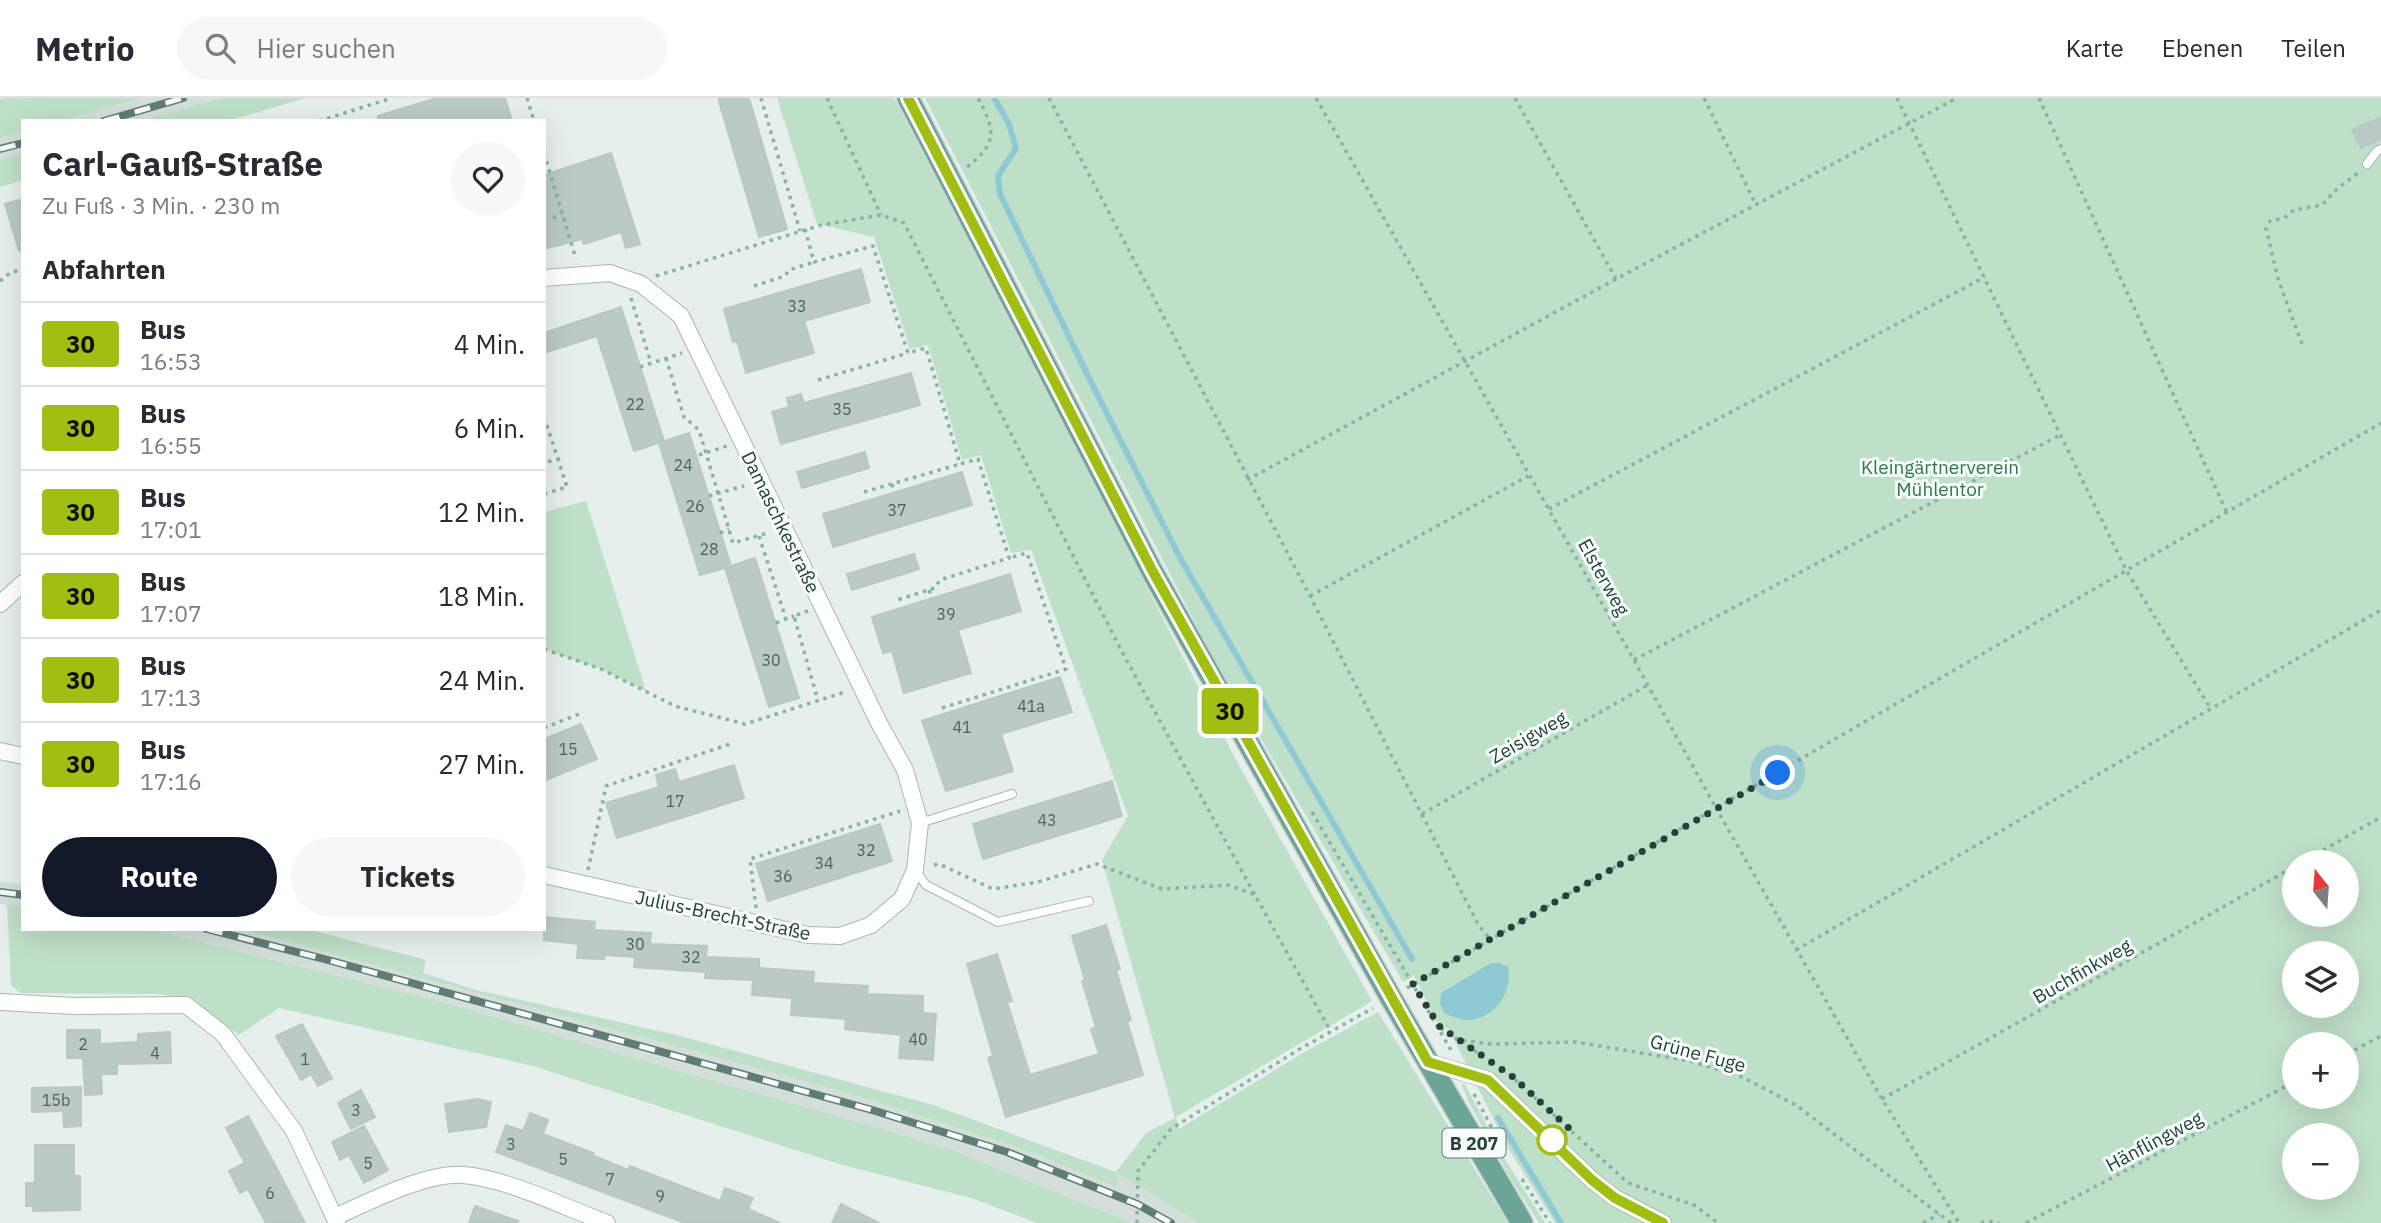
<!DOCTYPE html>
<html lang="de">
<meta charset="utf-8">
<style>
:root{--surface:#fff;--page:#f7f7f7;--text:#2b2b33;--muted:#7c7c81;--line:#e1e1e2;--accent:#111827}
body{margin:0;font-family:"IBM Plex Sans",sans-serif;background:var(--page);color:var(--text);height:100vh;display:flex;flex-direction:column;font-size:26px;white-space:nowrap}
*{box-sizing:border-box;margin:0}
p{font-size:23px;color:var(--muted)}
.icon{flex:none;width:38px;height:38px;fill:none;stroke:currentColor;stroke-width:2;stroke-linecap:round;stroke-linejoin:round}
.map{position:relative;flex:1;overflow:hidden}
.panel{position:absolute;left:21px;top:21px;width:525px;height:812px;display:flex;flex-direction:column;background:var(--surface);border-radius:0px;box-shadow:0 7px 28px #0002}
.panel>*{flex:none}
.badge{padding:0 14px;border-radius:5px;font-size:24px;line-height:46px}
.needle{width:46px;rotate:343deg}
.controls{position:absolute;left:2282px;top:752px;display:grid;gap:14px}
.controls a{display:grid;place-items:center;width:77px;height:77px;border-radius:50%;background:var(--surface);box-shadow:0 7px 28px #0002;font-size:35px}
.you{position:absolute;width:35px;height:35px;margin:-18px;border:5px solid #fff;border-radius:50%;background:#1a73e8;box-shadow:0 0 0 10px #1a73e833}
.map>.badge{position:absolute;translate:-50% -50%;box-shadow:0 0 0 4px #fff}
h2{padding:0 21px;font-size:26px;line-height:63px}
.round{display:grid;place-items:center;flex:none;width:74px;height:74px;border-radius:37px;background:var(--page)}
.headline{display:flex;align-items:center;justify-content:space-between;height:119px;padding:0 21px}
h1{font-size:33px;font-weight:800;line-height:52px}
.cta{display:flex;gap:14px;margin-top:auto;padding:14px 21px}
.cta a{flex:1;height:80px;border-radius:42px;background:var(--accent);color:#fff;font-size:28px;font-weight:800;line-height:80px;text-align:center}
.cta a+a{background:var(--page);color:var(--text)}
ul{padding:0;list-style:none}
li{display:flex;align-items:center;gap:21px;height:84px;padding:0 21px;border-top:2px solid var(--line)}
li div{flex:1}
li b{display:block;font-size:26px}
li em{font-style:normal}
li .badge{min-width:77px;font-weight:700;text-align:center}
header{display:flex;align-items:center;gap:42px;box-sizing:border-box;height:98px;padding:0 35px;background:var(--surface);border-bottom:2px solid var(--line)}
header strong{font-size:33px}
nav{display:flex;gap:38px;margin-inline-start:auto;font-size:24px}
.search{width:490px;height:63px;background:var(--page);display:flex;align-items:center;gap:18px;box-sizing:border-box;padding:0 24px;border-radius:38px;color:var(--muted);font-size:26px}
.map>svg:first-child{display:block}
.built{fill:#d4dfda}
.green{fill:#bfe0c8;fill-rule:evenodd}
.water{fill:#8ec9d4}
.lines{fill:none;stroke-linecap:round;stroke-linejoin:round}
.stream{stroke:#8ec9d4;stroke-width:6}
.building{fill:#bbcac4;stroke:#b8c9c2;stroke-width:2}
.service-casing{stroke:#a8b8b2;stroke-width:10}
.minor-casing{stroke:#a8b8b2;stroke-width:18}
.primary-casing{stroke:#c2cac8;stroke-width:24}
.path{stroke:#86b3a5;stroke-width:3.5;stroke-dasharray:3.5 5;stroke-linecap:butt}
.service{stroke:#fff;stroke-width:8}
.minor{stroke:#fff;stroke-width:16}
.primary{stroke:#6aa596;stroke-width:21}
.rail-casing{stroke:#5f7d75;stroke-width:8}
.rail{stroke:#f7fbf9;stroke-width:5;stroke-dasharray:16;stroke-linecap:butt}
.line-casing{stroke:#fff;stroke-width:16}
.line{stroke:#a1be13;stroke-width:10}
.walk{stroke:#24423a;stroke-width:7;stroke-dasharray:0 12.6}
.stop-dot{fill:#fff;stroke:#a1be13;stroke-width:3.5}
.labels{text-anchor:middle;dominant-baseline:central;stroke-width:6;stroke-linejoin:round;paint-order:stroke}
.number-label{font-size:16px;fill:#4a645c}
.shield{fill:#f7fbf9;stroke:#637a73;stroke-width:2}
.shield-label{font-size:18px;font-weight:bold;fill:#24423a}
.park-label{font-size:19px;fill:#2d7a4b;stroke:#f7fbf9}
.street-label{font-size:19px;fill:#24423a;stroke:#f7fbf9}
</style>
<header>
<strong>Metrio</strong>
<div class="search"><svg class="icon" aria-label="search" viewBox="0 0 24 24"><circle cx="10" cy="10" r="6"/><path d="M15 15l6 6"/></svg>Hier suchen</div>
<nav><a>Karte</a><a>Ebenen</a><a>Teilen</a></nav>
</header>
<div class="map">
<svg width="2381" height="1125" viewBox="0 0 2381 1125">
<rect width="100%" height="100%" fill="#e6efeb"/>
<g class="built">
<polygon points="143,0 221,0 140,23 61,23"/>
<polygon points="23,33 23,56 0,62 0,40"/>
<polygon points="0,784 23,786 23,809 0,806"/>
<polygon points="148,831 240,831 842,993 1020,1050 1117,1089 1117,1075 1199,1125 1132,1125 950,1051 432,901"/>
</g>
<g class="green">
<polygon points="4,0 143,0 61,23 23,23 23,33 0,40 0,1"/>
<polygon points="221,0 306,0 227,23 140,23"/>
<polygon points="777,0 894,0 1236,662 1372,903 1176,1019 1179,1031 1301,956 1378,914 1508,1125 1199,1125 1117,1075 1117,1089 1020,1050 842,993 240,831 307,831 426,862 423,875 476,892 677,937 933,1007 1116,1074 1147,1034 1175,1020 1102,762 1128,718 1031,452 1011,455 981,357 962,362 928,247 910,251 874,139 817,126"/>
<path d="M 925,0 L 2381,0 L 2381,1125 L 1555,1125 L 1508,1050 L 1449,932 L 1437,924 L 1414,878 L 1403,884 L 1207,548 ZM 2294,765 L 2347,765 L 2347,817 L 2294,817 ZM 2294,856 L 2347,856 L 2347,908 L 2294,908 ZM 2294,947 L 2347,947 L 2347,999 L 2294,999 ZM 2294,1038 L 2347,1038 L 2347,1090 L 2294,1090 Z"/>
<polygon points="23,56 23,82 0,89 0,62"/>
<polygon points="586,403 646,593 601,571 544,551 544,414"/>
<polygon points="7,806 23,809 23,831 148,831 432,901 950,1051 1132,1125 1037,1125 974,1101 836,1065 533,968 279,910 239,937 190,900 156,896 20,895 11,887"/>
<polygon points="1461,986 1465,986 1501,1055 1545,1125 1539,1125 1512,1083 1469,1005"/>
</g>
<path class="water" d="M 1491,865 L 1500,865 L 1508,869 C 1514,894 1493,923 1466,922 C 1459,922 1451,918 1444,915 L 1440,905 L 1441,895 Z"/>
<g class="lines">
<g class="stream">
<polyline points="994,0 1009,26 1016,50 998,78 1000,96 1090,282 1179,458 1412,861"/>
<polyline points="1498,1020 1561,1125"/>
</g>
</g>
<g class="building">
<polygon points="437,0 505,0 512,23 378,23 378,18"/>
<polygon points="718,0 749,0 787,131 759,139"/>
<polygon points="2381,19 2381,41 2361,50 2352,32"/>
<polygon points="611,55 640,146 626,150 621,134 584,146 582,141 544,151 544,77"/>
<polygon points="23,101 23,152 19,153 5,106"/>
<polygon points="861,171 870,204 804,223 814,255 746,275 737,243 733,244 724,211"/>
<polygon points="621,209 664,343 634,353 597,238 544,255 544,235"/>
<polygon points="911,275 920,307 781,346 772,314 789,309 787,300 801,296 804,305"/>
<polygon points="689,335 731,468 700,477 659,345"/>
<polygon points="865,354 869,370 802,390 797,374"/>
<polygon points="962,374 972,407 833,449 823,416"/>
<polygon points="914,456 919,471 852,492 847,476"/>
<polygon points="755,460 799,600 769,609 725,470"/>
<polygon points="1010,476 1021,513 958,532 971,575 904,595 892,553 883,555 872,519"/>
<polygon points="1060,579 1072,614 1001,636 1013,673 946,693 922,623"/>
<polygon points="581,626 597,661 544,683 544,641"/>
<polygon points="734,667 744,700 617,740 606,705 659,689 656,677 675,671 679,684"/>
<polygon points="1112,683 1122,718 983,761 973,726"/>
<polygon points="880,726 892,763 768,803 756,766"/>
<polygon points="544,819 595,824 594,832 651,835 650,846 707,848 706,859 759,861 759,870 814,874 813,885 868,888 867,896 923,898 923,915 936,916 933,962 899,960 901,937 845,931 846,921 791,917 792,900 752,897 753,882 705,880 706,874 634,869 635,859 604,857 604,861 577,860 578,846 544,842"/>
<polygon points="1106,827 1120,871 1116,872 1131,922 1127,923 1143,977 1006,1019 988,960 993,958 967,866 997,856 1012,903 1007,904 1030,977 1099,956 1091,931 1096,929 1082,883 1085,882 1072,838"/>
<polygon points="302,926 332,980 318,988 311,976 301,982 276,938"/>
<polygon points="67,932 100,932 100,946 138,944 138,936 170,934 171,965 117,966 117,976 101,976 102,996 85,997 83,960 67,960"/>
<polygon points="81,989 81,1028 64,1029 63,1013 32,1014 32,990"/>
<polygon points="361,992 375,1019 351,1031 338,1005"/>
<polygon points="477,1001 491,1004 486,1029 449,1034 445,1006"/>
<polygon points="530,1015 548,1022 543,1036 593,1055 592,1057 628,1072 630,1068 720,1103 725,1090 753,1100 748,1111 780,1125 685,1125 496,1054 506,1027 523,1033"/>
<polygon points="248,1018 275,1067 305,1125 266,1125 248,1091 240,1095 229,1073 245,1065 226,1030"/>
<polygon points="364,1028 388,1072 364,1085 349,1057 340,1062 332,1044"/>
<polygon points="35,1047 74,1047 74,1078 80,1078 80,1112 33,1113 33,1108 26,1108 26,1085 35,1085"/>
<polygon points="841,1106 879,1125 832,1125"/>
<polygon points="475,1108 518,1123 518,1125 469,1125"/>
</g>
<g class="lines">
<defs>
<g id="service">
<polyline points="2367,66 2377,53 2381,51"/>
<polyline points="920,725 1012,696"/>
<polyline points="915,772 926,787 998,824 1089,803"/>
</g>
<g id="minor">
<polyline points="544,180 610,175 641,186 681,218 879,625 905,672 920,725 915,772 902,801 871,827 840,838 808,837 544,777"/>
<polyline points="0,506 23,485"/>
<polyline points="0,653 23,658"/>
<polyline points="0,904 74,908 186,907 223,936 294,1033 337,1125"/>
<polyline points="1428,964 1488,982 1592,1082 1615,1100 1663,1125"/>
<path d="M 335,1119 C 368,1104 427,1074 463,1077 C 506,1080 566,1110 607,1125"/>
</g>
<polyline id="primary" points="908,0 1153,475 1391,900 1522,1125"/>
</defs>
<use href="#service" class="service-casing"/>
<use href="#minor" class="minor-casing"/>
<use href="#primary" class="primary-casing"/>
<g class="path">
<polyline points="527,0 534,23"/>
<polyline points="761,0 800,133"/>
<polyline points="827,0 881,117"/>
<polyline points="1049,0 1310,498 1479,828 1491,842"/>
<polyline points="1316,0 1634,562 1716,710 2381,325"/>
<polyline points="1515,0 1616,181"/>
<polyline points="1704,0 1756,107"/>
<polyline points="1897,0 2126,472 2211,611"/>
<polyline points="2039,0 2227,415"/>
<polyline points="319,23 392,0"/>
<polyline points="544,55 576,161"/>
<path d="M 967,69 C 997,46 996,33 978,0"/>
<polyline points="553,120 562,117"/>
<polyline points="805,131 814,164 873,148 908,255 926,250 960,366 978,361 1009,460 940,482 935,490 897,502"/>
<polyline points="656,178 821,127 881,117 904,125 1120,550 1255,797"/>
<polyline points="0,183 10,175 23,171"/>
<polyline points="754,188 785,178 789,172 814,164"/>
<polyline points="631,200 651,265"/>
<polyline points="2302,246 2278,181 2266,130 2270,123 2284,120 2294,112 2322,107 2338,90 2358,75"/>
<polyline points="666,260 684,319 699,332 733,445 768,435"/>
<polyline points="640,269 682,255"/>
<polyline points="818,282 908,255"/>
<polyline points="544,319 558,361 547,364"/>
<polyline points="699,357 727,348"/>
<polyline points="1247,382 1616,181 1957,0"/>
<polyline points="892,386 894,394"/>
<polyline points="864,394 960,366"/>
<polyline points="544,396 567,389 558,361"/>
<polyline points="709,398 744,388"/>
<polyline points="1549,411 1985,179"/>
<polyline points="720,435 729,431"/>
<polyline points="759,438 786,521"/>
<polyline points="929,492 932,500"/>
<polyline points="1310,498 1528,378"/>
<polyline points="808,513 794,518 818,603"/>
<polyline points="776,525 794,518"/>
<polyline points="544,551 601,571 675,608 745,626 845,594"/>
<polyline points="1634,562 2062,336"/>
<polyline points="942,610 1066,571 1027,455 1009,460"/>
<polyline points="544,630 579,616"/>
<polyline points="1312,714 1451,952"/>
<polyline points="1422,716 1648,587"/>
<polyline points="2301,765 2381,719"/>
<polyline points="934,767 939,766 993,791 1038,784 1097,766 1162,791 1229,787 1255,797 1331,934"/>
<polyline points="588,772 606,688 733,645"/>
<polyline points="756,810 750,761 900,713"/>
<polyline points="1796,852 2381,512"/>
<polyline points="1407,890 1716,710 1882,1001 1959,1125"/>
<polyline points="1441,930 1458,942 1492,946 1576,944 1690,963 1740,978 1796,1007 1951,1125"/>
<polyline points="1460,943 1488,962"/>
<polyline points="2347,956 2381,938"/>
<polyline points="1509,976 1628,1085 1694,1107 1718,1125"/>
<polyline points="1474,996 1493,1032"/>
<polyline points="1882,1001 2294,769"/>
<polyline points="1522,1081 1550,1125"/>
<polyline points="1137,1125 1138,1073 1171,1031 1298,952 1373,910"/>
<polyline points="1923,1125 1939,1116"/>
<polyline points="1981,1125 1988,1123 1999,1125"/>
<polyline points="2026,1125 2294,984"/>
</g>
<use href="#service" class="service"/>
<use href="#minor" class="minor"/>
<use href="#primary" class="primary"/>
<defs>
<g id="rail">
<polyline points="104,23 183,0"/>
<polyline points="0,51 23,45"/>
<polyline points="0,794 23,797"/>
<polyline points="207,831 328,862 872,1012 1007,1054 1137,1106 1171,1125"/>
</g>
</defs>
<use href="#rail" class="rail-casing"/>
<use href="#rail" class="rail"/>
</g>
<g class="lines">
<defs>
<polyline id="line" points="908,0 1153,474 1428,964 1488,982 1592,1082 1615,1100 1663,1125"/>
</defs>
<use href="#line" class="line-casing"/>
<use href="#line" class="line"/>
<polyline class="walk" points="1552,1042 1571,1032 1513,979 1439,928 1413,886 1778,675"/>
</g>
<circle class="stop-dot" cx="1552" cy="1042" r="14"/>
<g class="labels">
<g class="number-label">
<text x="797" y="208">33</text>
<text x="635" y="306">22</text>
<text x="842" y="311">35</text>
<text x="683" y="367">24</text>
<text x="695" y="408">26</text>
<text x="897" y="412">37</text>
<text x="709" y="451">28</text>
<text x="946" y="516">39</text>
<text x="771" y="562">30</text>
<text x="1031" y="608">41a</text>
<text x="962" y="629">41</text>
<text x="568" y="651">15</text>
<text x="675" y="703">17</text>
<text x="1047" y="722">43</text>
<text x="866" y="752">32</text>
<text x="824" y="765">34</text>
<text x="783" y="778">36</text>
<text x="635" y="846">30</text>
<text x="691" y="859">32</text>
<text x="918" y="941">40</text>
<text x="83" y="946">2</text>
<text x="155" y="955">4</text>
<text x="305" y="961">1</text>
<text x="56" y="1002">15b</text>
<text x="356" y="1012">3</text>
<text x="511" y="1046">3</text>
<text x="563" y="1061">5</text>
<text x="368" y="1065">5</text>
<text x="610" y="1081">7</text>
<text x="270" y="1095">6</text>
<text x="660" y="1098">9</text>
</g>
<rect class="shield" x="1442.5" y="1030.5" width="63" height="29" rx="5"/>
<g class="shield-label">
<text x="1474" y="1045">B 207</text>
</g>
<g class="park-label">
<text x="1940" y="369">Kleingärtnerverein<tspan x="1940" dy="22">Mühlentor</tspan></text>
</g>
<g class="street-label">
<text transform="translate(781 424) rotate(64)">Damaschkestraße</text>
<text transform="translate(1604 479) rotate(61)">Elsterweg</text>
<text transform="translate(1528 639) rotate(-30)">Zeisigweg</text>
<text transform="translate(723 817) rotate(12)">Julius-Brecht-Straße</text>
<text transform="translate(2082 873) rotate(-30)">Buchfinkweg</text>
<text transform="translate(1698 955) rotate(15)">Grüne Fuge</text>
<text transform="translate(2154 1043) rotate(-28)">Hänflingweg</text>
</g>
</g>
</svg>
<div class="controls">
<a><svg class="needle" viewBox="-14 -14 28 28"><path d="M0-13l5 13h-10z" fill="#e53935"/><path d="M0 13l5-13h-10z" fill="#7c7c81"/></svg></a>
<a><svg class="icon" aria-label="layers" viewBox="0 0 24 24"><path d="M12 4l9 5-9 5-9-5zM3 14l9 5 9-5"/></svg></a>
<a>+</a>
<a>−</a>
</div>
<div class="you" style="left:1778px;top:675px"></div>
<b class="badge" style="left:1230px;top:613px;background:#a1be13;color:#111">30</b>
<section class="panel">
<div class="headline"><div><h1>Carl-Gauß-Straße</h1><p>Zu Fuß · 3 Min. · 230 m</p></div><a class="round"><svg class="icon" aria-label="heart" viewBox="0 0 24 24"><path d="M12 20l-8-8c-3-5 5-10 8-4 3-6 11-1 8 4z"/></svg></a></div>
<h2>Abfahrten</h2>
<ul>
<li><span class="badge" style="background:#a1be13;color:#111">30</span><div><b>Bus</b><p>16:53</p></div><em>4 Min.</em></li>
<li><span class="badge" style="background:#a1be13;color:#111">30</span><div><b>Bus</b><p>16:55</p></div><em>6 Min.</em></li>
<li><span class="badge" style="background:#a1be13;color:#111">30</span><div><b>Bus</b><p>17:01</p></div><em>12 Min.</em></li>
<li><span class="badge" style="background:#a1be13;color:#111">30</span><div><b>Bus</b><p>17:07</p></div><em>18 Min.</em></li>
<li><span class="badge" style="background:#a1be13;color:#111">30</span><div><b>Bus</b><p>17:13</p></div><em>24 Min.</em></li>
<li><span class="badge" style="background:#a1be13;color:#111">30</span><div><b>Bus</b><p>17:16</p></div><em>27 Min.</em></li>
</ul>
<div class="cta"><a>Route</a><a>Tickets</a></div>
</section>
</div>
